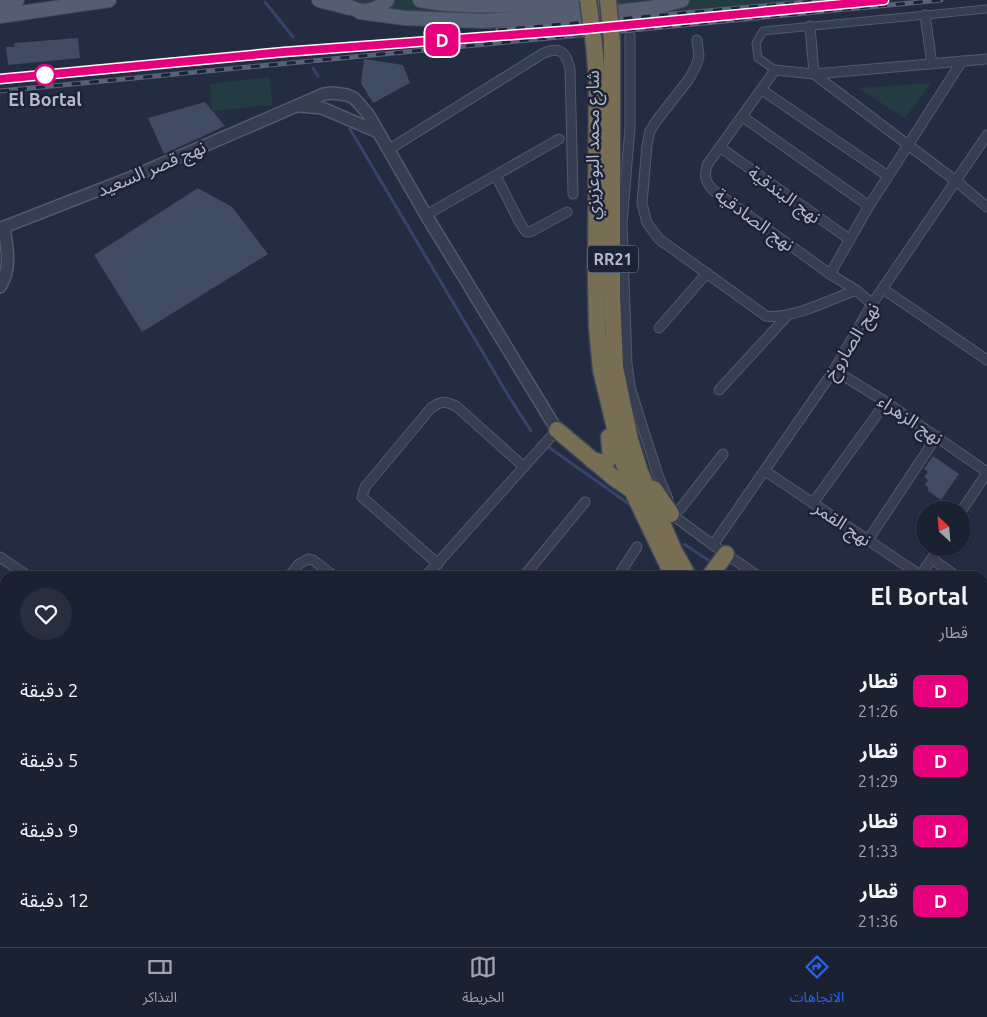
<!DOCTYPE html>
<html lang="ar">
<meta charset="utf-8">
<style>
:root{--surface:#1a2131;--page:#272e3d;--text:#f1f3f6;--muted:#9fa3ab;--line:#383e4d;--accent:#2563eb}
body{margin:0;font-family:Ubuntu,"Noto Sans Arabic",sans-serif;background:var(--page);color:var(--text);direction:rtl;height:100vh;display:flex;flex-direction:column;font-size:19px;white-space:nowrap}
*{box-sizing:border-box;margin:0}
p{font-size:16px;color:var(--muted)}
.icon{flex:none;width:28px;height:28px;fill:none;stroke:currentColor;stroke-width:2;stroke-linecap:round;stroke-linejoin:round}
.map{position:relative;flex:1;overflow:hidden;direction:ltr}
.details{position:absolute;left:0px;top:571px;width:988px;height:376px;display:flex;flex-direction:column;background:var(--surface);border-radius:15px 15px 0 0;box-shadow:0 1px 4px #0004,0 0 0 1px var(--line);direction:rtl}
.details>*{flex:none}
.badge{padding:0 10px;border-radius:8px;font-size:18px;line-height:32px}
.needle{width:32px;rotate:334deg}
.controls{position:absolute;left:916px;top:501px;display:grid;gap:10px}
.controls a{display:grid;place-items:center;width:55px;height:55px;border-radius:50%;background:var(--surface);box-shadow:0 1px 4px #0004,0 0 0 1px var(--line);font-size:25px}
.map>.badge{position:absolute;translate:-50% -50%;box-shadow:0 0 0 2px #fff}
.round{display:grid;place-items:center;flex:none;width:52px;height:52px;border-radius:26px;background:var(--page)}
.overview{display:flex;align-items:center;justify-content:space-between;height:85px;padding:0 20px}
h1{font-size:24px;font-weight:700;line-height:38px}
ul{padding:0;list-style:none}
li{display:flex;align-items:center;gap:15px;height:70px;padding:0 20px}
li div{flex:1}
li b{display:block;font-size:19px}
li em{font-style:normal}
li .badge{min-width:55px;font-weight:700;text-align:center}
.menu{display:flex;justify-content:space-around;align-items:center;height:70px;border-top:1px solid var(--line);background:var(--surface);font-size:14px;color:var(--muted)}
.menu a{display:grid;justify-items:center;gap:2px}
.menu .on{color:var(--accent)}
.map>svg:first-child{display:block}
.green{fill:#253b42}
.lines{fill:none;stroke-linecap:round;stroke-linejoin:round}
.stream{stroke:#354469;stroke-width:3}
.building{fill:#414b63}
.pedestrian-casing{stroke:#52596b;stroke-width:9}
.minor-casing{stroke:#52596b;stroke-width:11}
.tertiary-casing{stroke:#52596b;stroke-width:14}
.primary-casing{stroke:#41475a;stroke-width:16}
.motorway-casing{stroke:#3f4658;stroke-width:19}
.pedestrian{stroke:#373e51;stroke-width:7}
.minor{stroke:#373e51;stroke-width:9}
.tertiary{stroke:#373e51;stroke-width:11}
.primary{stroke:#555d71;stroke-width:14}
.motorway{stroke:#776e53;stroke-width:16}
.rail-casing{stroke:#596178;stroke-width:5}
.rail{stroke:#1c2336;stroke-width:3;stroke-dasharray:9;stroke-linecap:butt}
.motorway-bridge-casing{stroke:#3f4658;stroke-width:19;stroke-linecap:butt}
.motorway-bridge{stroke:#776e53;stroke-width:16}
.line-casing{stroke:#fff;stroke-width:11}
.line{stroke:#e6007e;stroke-width:8}
.stop-dot{fill:#fff;stroke:#e6007e;stroke-width:2.5}
.labels{text-anchor:middle;dominant-baseline:central;stroke-width:5;stroke-linejoin:round;paint-order:stroke}
.shield{fill:#1c2336;stroke:#868c9e;stroke-width:1}
.shield-label{font-size:16px;font-weight:bold;fill:#b4b9cb}
.stop-label{font-size:18px;font-weight:bold;fill:#b4b9cb;stroke:#1c2336}
.street-label{font-size:18px;fill:#b4b9cb;stroke:#1c2336}
</style>
<div class="map">
<svg width="987" height="947" viewBox="0 0 987 947">
<rect width="100%" height="100%" fill="#232c41"/>
<g class="green">
<polygon points="341,0 800,0 575,21 517,13 475,14 393,10"/>
<polygon points="269,77 273,105 212,111 210,84"/>
<polygon points="931,83 905,118 858,88"/>
</g>
<g class="lines">
<g class="stream">
<polyline points="265,2 293,37"/>
<polyline points="313,68 318,76"/>
<polyline points="350,129 508,395 531,431"/>
<polyline points="547,446 632,506"/>
<polyline points="684,544 708,560"/>
<polyline points="722,569 732,576"/>
<polyline points="982,782 987,787"/>
</g>
</g>
<g class="building">
<polygon points="78,38 80,58 8,65 6,47 15,47 14,43"/>
<polygon points="364,59 403,65 410,83 373,103 361,83"/>
<polygon points="205,102 225,126 164,154 148,118"/>
<polygon points="198,188 232,207 268,254 142,332 94,255"/>
<polygon points="933,456 959,474 941,500 927,490 929,488 925,485 928,480 924,477 928,472 924,469"/>
</g>
<g class="lines">
<defs>
<polyline id="pedestrian" points="775,70 758,58 756,43 763,31 987,9"/>
<g id="minor">
<polyline points="925,15 932,64"/>
<polyline points="810,26 814,74 956,181 987,207"/>
<polyline points="630,36 630,128 622,223 627,363 630,387 640,419 658,475 668,499"/>
<path d="M 697,40 L 699,56 L 696,66 L 689,79 L 657,120 L 650,131 L 647,145 L 642,203 L 647,223 L 659,239 L 766,316 C 791,320 832,299 856,290"/>
<polyline points="762,90 888,176"/>
<polyline points="743,117 869,206"/>
<polyline points="721,148 849,239"/>
<path d="M 388,150 L 542,54 C 559,46 566,51 570,69 L 573,194"/>
<polyline points="496,176 520,223 526,232 530,232 567,212"/>
<polyline points="426,215 559,139"/>
<polyline points="830,274 869,206 962,61"/>
<polyline points="883,289 987,360"/>
<path d="M 872,304 L 856,290 L 830,274 L 713,190 C 705,181 704,177 707,165 L 775,70 L 814,74 L 987,59"/>
<polyline points="659,328 707,273"/>
<polyline points="834,370 886,402 987,472"/>
<polyline points="719,390 788,315"/>
<polyline points="765,471 920,575"/>
<polyline points="813,503 886,402"/>
<polyline points="962,510 987,473"/>
<polyline points="674,513 681,508 723,454"/>
<polyline points="671,514 713,545 758,576"/>
<polyline points="868,540 937,436"/>
<polyline points="713,545 834,370 872,304 987,135"/>
<polyline points="0,557 28,576"/>
<polyline points="932,559 956,576"/>
<path d="M 438,564 L 362,497 L 365,487 L 431,408 C 441,401 445,401 456,406 L 524,467"/>
<polyline points="289,576 299,564 308,559 313,560 334,576"/>
<polyline points="426,576 557,430"/>
<polyline points="524,576 585,502"/>
<polyline points="618,576 637,547"/>
<polyline points="920,576 939,548"/>
<polyline points="982,595 987,598"/>
<polyline points="0,636 5,639 0,647"/>
<polyline points="982,727 987,730"/>
<polyline points="0,758 5,760"/>
<polyline points="0,824 5,827"/>
<polyline points="982,851 987,856"/>
<polyline points="0,906 5,901"/>
<polyline points="66,942 72,947"/>
<polyline points="173,942 180,947"/>
<polyline points="375,942 380,947"/>
<polyline points="845,942 847,947"/>
<polyline points="133,947 136,942"/>
<polyline points="350,947 353,942"/>
<polyline points="437,947 439,942"/>
<polyline points="496,947 497,946"/>
<polyline points="591,947 594,942"/>
<polyline points="730,947 733,942"/>
<polyline points="811,947 814,942"/>
</g>
<g id="tertiary">
<polyline points="300,106 322,108 378,132"/>
<path d="M 0,287 C 12,268 7,247 4,227 L 132,177 L 324,94 L 333,93 L 347,95 L 354,98 L 368,114 L 426,215 L 557,430"/>
</g>
<g id="primary">
<polyline points="319,0 350,8"/>
<path d="M 340,0 C 355,14 373,15 387,0"/>
<path d="M 420,0 C 435,4 451,4 466,5 C 510,7 554,4 597,0"/>
<polyline points="0,2 17,0"/>
<polyline points="360,12 405,18 484,21 626,11 652,8 682,0"/>
<polyline points="0,16 109,0"/>
</g>
<g id="motorway">
<polyline points="612,42 612,296 615,367 630,440 640,472 674,551 688,576"/>
<polyline points="594,44 597,80 596,281 597,328 601,370 623,461 632,490 673,576"/>
<polyline points="557,430 614,478 632,490"/>
<polyline points="592,460 604,463 611,457 609,437"/>
<polyline points="654,489 671,514"/>
<polyline points="710,576 726,554"/>
<polyline points="863,942 865,947"/>
<polyline points="901,942 903,947"/>
</g>
</defs>
<use href="#pedestrian" class="pedestrian-casing"/>
<use href="#minor" class="minor-casing"/>
<use href="#tertiary" class="tertiary-casing"/>
<use href="#primary" class="primary-casing"/>
<use href="#motorway" class="motorway-casing"/>
<use href="#pedestrian" class="pedestrian"/>
<use href="#minor" class="minor"/>
<use href="#tertiary" class="tertiary"/>
<use href="#primary" class="primary"/>
<use href="#motorway" class="motorway"/>
<defs>
<g id="rail">
<polyline points="498,30 827,0"/>
<polyline points="0,79 283,52 508,35"/>
<polyline points="0,91 941,0"/>
</g>
</defs>
<use href="#rail" class="rail-casing"/>
<use href="#rail" class="rail"/>
<defs>
<g id="motorway-bridge">
<polyline points="588,0 594,44"/>
<polyline points="608,0 612,42"/>
</g>
</defs>
<use href="#motorway-bridge" class="motorway-bridge-casing"/>
<use href="#motorway-bridge" class="motorway-bridge"/>
</g>
<g class="lines">
<defs>
<polyline id="line" points="0,79 284,52 576,30 884,0"/>
</defs>
<use href="#line" class="line-casing"/>
<use href="#line" class="line"/>
</g>
<circle class="stop-dot" cx="45" cy="75" r="10"/>
<g class="labels">
<rect class="shield" x="588" y="245.5" width="50" height="27" rx="4"/>
<g class="shield-label">
<text x="613" y="259">RR21</text>
</g>
<g class="stop-label">
<text x="45" y="99">El Bortal</text>
</g>
<g class="street-label">
<text transform="translate(592 145) rotate(-90)">شارع محمد البوعزيزي</text>
<text transform="translate(151 168) rotate(-23)">نهج قصر السعيد</text>
<text transform="translate(785 194) rotate(36)">نهج البندقية</text>
<text transform="translate(755 219) rotate(36)">نهج الصادقية</text>
<text transform="translate(851 341) rotate(-58)">نهج الصاروخ</text>
<text transform="translate(911 419) rotate(34)">نهج الزهراء</text>
<text transform="translate(843 523) rotate(34)">نهج القمر</text>
</g>
</g>
</svg>
<div class="controls">
<a><svg class="needle" viewBox="-14 -14 28 28"><path d="M0-13l5 13h-10z" fill="#e53935"/><path d="M0 13l5-13h-10z" fill="#9fa3ab"/></svg></a>
</div>
<b class="badge" style="left:442px;top:40px;background:#e6007e;color:#fff">D</b>
<section class="details">
<div class="overview"><div><h1>El Bortal</h1><p>قطار</p></div><a class="round"><svg class="icon" aria-label="heart" viewBox="0 0 24 24"><path d="M12 20l-8-8c-3-5 5-10 8-4 3-6 11-1 8 4z"/></svg></a></div>
<ul>
<li><span class="badge" style="background:#e6007e;color:#fff">D</span><div><b>قطار</b><p>21:26</p></div><em>2 دقيقة</em></li>
<li><span class="badge" style="background:#e6007e;color:#fff">D</span><div><b>قطار</b><p>21:29</p></div><em>5 دقيقة</em></li>
<li><span class="badge" style="background:#e6007e;color:#fff">D</span><div><b>قطار</b><p>21:33</p></div><em>9 دقيقة</em></li>
<li><span class="badge" style="background:#e6007e;color:#fff">D</span><div><b>قطار</b><p>21:36</p></div><em>12 دقيقة</em></li>
</ul>
</section>
</div>
<nav class="menu">
<a class="on"><svg class="icon" aria-label="directions" viewBox="0 0 24 24"><path d="M12 3l9 9-9 9-9-9zM9 14v-3h6M13 9l2 2-2 2"/></svg>الاتجاهات</a>
<a><svg class="icon" aria-label="map" viewBox="0 0 24 24"><path d="M3 6l6-2 6 2 6-2v14l-6 2-6-2-6 2zM9 4v14M15 6v14"/></svg>الخريطة</a>
<a><svg class="icon" aria-label="tickets" viewBox="0 0 24 24"><path d="M3 7h18v10H3zM15 7v10"/></svg>التذاكر</a>
</nav>
